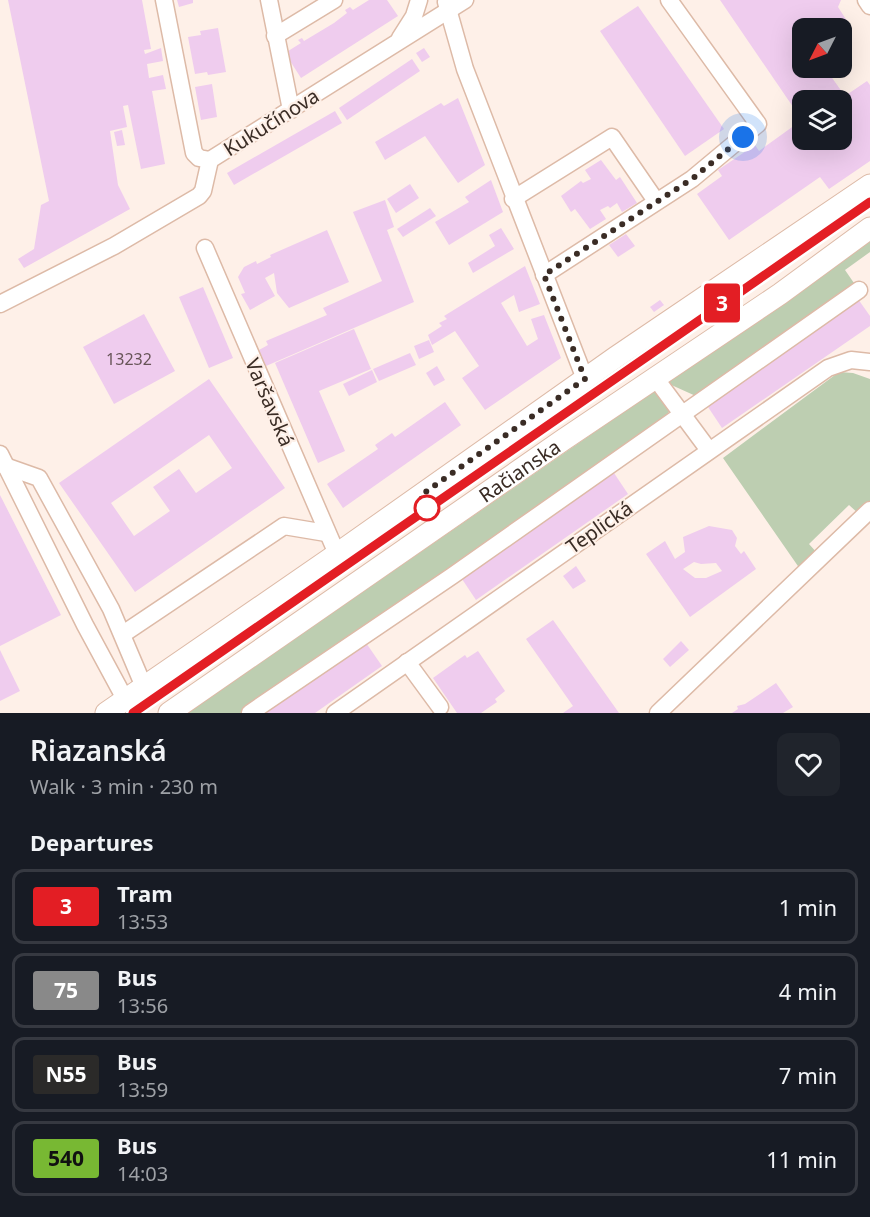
<!DOCTYPE html>
<meta charset="utf-8">
<style>
:root{--surface:#171b24;--page:#20242c;--text:#f1f3f6;--muted:#9ea1a6;--line:#363941}
body{margin:0;font-family:"Noto Sans",sans-serif;background:var(--page);color:var(--text);height:100vh;display:flex;flex-direction:column;font-size:22px;white-space:nowrap}
*{box-sizing:border-box;margin:0}
p{font-size:20px;color:var(--muted)}
.icon{flex:none;width:33px;height:33px;fill:none;stroke:currentColor;stroke-width:2;stroke-linecap:round;stroke-linejoin:round}
.map{position:relative;height:713px;overflow:hidden}
.sheet{display:flex;flex-direction:column;background:var(--surface);flex:1}
.sheet>*{flex:none}
.badge{padding:0 12px;border-radius:4px;font-size:21px;line-height:39px}
.needle{width:39px;rotate:228deg}
.buttons{position:absolute;left:792px;top:18px;display:grid;gap:12px}
.buttons a{display:grid;place-items:center;width:60px;height:60px;border-radius:12px;background:var(--surface);box-shadow:0 6px 24px #0002;font-size:30px}
.you{position:absolute;width:30px;height:30px;margin:-15px;border:4px solid #fff;border-radius:50%;background:#1a73e8;box-shadow:0 0 0 9px #1a73e833}
.map>.badge{position:absolute;translate:-50% -50%;box-shadow:0 0 0 3px #fff}
h2{padding:0 30px;font-size:22px;line-height:54px}
.round{display:grid;place-items:center;flex:none;width:63px;height:63px;border-radius:12px;background:var(--page)}
.overview{display:flex;align-items:center;justify-content:space-between;height:102px;padding:0 30px}
h1{font-size:28px;font-weight:600;line-height:45px}
ul{padding:0;list-style:none}
li{display:flex;align-items:center;gap:18px;height:75px;margin:0 12px 9px;padding:0 18px;border:3px solid var(--line);border-radius:12px}
li div{flex:1}
li b{display:block;font-size:22px}
li em{font-style:normal}
li .badge{min-width:66px;font-weight:700;text-align:center}
.map>svg:first-child{display:block}
.green{fill:#bdceb1}
.building{fill:#efccee;fill-rule:evenodd}
.lines{fill:none;stroke-linecap:round;stroke-linejoin:round}
.minor-casing{stroke:#ddbaa7;stroke-width:19}
.major-casing{stroke:#ddbaa7;stroke-width:23}
.minor{stroke:#fff;stroke-width:16}
.major{stroke:#fff;stroke-width:21}
.tram{stroke:#94867e;stroke-width:1.5}
.line-casing{stroke:#fff;stroke-width:14}
.line{stroke:#e31e24;stroke-width:9}
.walk{stroke:#3a2c25;stroke-width:6;stroke-dasharray:0 10.8}
.stop-dot{fill:#fff;stroke:#e31e24;stroke-width:3}
.labels{text-anchor:middle;dominant-baseline:central;stroke-width:4.5;stroke-linejoin:round;paint-order:stroke}
.number-label{font-size:16px;fill:#675457}
.street-label{font-size:20px;fill:#3a2c25;stroke:#fef0e8}
</style>
<div class="map">
<svg width="870" height="713" viewBox="0 0 870 713">
<rect width="100%" height="100%" fill="#fef0e8"/>
<g class="green">
<polygon points="870,238 870,252 845,270 856,286 698,397 667,383"/>
<polygon points="839,372 853,373 870,379 870,503 859,514 849,505 809,544 818,554 800,569 723,458"/>
<polygon points="657,389 670,409 667,416 243,713 187,713"/>
</g>
<g class="building">
<polygon points="8,0 142,0 151,49 144,50 145,54 161,48 163,61 147,64 149,78 163,75 166,89 152,91 165,164 141,169 128,105 123,106 127,127 110,131 118,185 130,209 24,268 18,259 34,249 41,205 49,201"/>
<polygon points="177,0 193,0 193,3 179,7"/>
<polygon points="369,0 387,0 398,16 301,78 285,53 301,43 298,40 302,38 304,41 334,23 347,13 345,10 350,7 353,10"/>
<polygon points="720,0 841,0 838,7 849,24 842,30 802,28 802,68 825,68 845,96 867,81 870,85 870,161 829,189 820,177 729,240 697,194 722,176 718,170 755,145 759,151 795,125 802,140 842,140 842,100 802,100 802,120"/>
<polygon points="638,6 724,129 685,156 600,31"/>
<polygon points="218,28 226,72 208,75 207,72 195,74 188,37 201,35 200,31"/>
<polygon points="424,48 430,57 422,62 416,53"/>
<polygon points="412,59 420,71 347,120 339,108"/>
<polygon points="212,84 217,117 201,120 195,87"/>
<polygon points="458,98 485,165 458,183 425,136 385,160 375,142 441,103 444,106"/>
<polygon points="335,111 342,123 234,185 227,173"/>
<polygon points="122,130 125,145 117,146 114,132"/>
<polygon points="601,160 616,180 620,177 637,203 622,212 617,203 610,208 608,206 600,210 606,219 590,229 575,209 571,212 561,196 581,181 583,183 591,179 585,170"/>
<polygon points="491,180 503,212 449,245 435,222 469,202 465,197"/>
<polygon points="410,184 419,198 396,213 387,199"/>
<polygon points="385,200 394,227 387,230 414,302 266,366 259,350 268,345 266,341 327,315 323,308 382,281 353,212"/>
<polygon points="430,208 436,216 403,237 397,229"/>
<polygon points="501,228 514,249 473,273 468,263 495,246 489,235"/>
<polygon points="327,230 349,282 289,308 277,293 274,273 265,278 275,296 250,310 241,294 245,293 238,277 244,267 256,261 257,264 271,257 270,255"/>
<polygon points="626,234 635,246 618,257 609,245"/>
<polygon points="525,266 540,304 519,312 514,295 501,303 527,346 538,339 531,319 544,315 561,358 485,410 462,378 479,366 455,331 432,345 428,335 442,326 439,323 447,319 444,316"/>
<polygon points="203,287 233,358 209,368 179,297"/>
<polygon points="858,299 870,316 870,326 722,428 706,404"/>
<polygon points="660,300 664,305 654,312 650,307"/>
<polygon points="144,314 175,371 114,404 83,347"/>
<polygon points="354,329 371,369 319,391 345,451 318,463 275,363"/>
<polygon points="429,340 434,352 419,359 414,346"/>
<polygon points="410,353 416,365 379,381 373,369"/>
<polygon points="437,366 445,380 434,386 426,373"/>
<polygon points="372,370 377,382 349,396 343,384"/>
<path d="M 209,379 L 285,488 L 135,592 L 59,483 ZM 209,435 L 232,468 L 196,493 L 179,469 L 153,487 L 170,511 L 134,536 L 111,503 Z"/>
<polygon points="445,402 461,425 343,508 327,484 378,449 375,445 392,433 395,437"/>
<polygon points="612,470 628,494 476,600 460,576"/>
<polygon points="0,495 61,615 0,646"/>
<path d="M 709,526 L 732,530 L 737,538 L 735,546 L 741,554 L 744,551 L 756,569 L 690,617 L 646,554 L 665,541 L 675,559 L 685,552 L 683,537 ZM 694,562 L 701,564 L 716,563 L 722,571 L 706,578 L 695,578 L 683,569 Z"/>
<polygon points="576,566 586,581 573,589 563,576"/>
<polygon points="553,620 619,713 563,713 573,706 526,639"/>
<polygon points="364,640 382,666 315,713 258,713"/>
<polygon points="681,641 689,650 670,667 663,659"/>
<polygon points="0,650 20,691 0,701"/>
<polygon points="478,651 505,691 495,699 497,702 481,713 457,713 433,678 465,655 467,658"/>
<polygon points="776,683 793,707 783,713 732,713 738,709 737,706 745,704"/>
</g>
<g class="lines">
<defs>
<g id="minor">
<polyline points="164,0 194,153 199,158 210,160"/>
<polyline points="269,0 291,110"/>
<polyline points="866,0 870,6"/>
<polyline points="446,2 465,69 585,379"/>
<polyline points="275,36 334,0"/>
<polyline points="400,38 414,16 419,0"/>
<polyline points="513,199 612,137 656,201"/>
<polyline points="205,248 337,554"/>
<polyline points="544,275 692,179 758,124 669,0"/>
<polyline points="0,304 114,246 199,196 203,191 210,160 465,0"/>
<polyline points="662,387 705,445"/>
<polyline points="0,454 85,625 125,699"/>
<polyline points="5,466 39,478 111,609 144,687"/>
<polyline points="123,634 284,526 326,533"/>
<polyline points="407,662 440,707"/>
<polyline points="250,713 452,576 859,290"/>
<polyline points="335,713 828,368 851,360 870,362"/>
<polyline points="658,713 870,510"/>
</g>
<g id="major">
<polyline points="106,713 337,554 616,357 870,185"/>
<path id="s1" d="M 169,713 L 563,440 L 780,294 L 870,228"/>
</g>
</defs>
<use href="#minor" class="minor-casing"/>
<use href="#major" class="major-casing"/>
<use href="#minor" class="minor"/>
<use href="#major" class="major"/>
<polyline class="tram" points="133,713 680,331 870,202"/>
</g>
<g class="lines">
<defs>
<polyline id="line" points="133,713 870,202"/>
</defs>
<use href="#line" class="line-casing"/>
<use href="#line" class="line"/>
<polyline class="walk" points="427,508 420,496 585,379 544,275 692,179 743,137"/>
</g>
<circle class="stop-dot" cx="427" cy="508" r="12"/>
<g class="labels">
<g class="number-label">
<text x="129" y="359">13232</text>
</g>
<g class="street-label">
<text transform="translate(271 122) rotate(-32)">Kukučínova</text>
<text transform="translate(270 402) rotate(67)">Varšavská</text>
<text stroke="none"><textPath href="#s1" startOffset="426">Račianska</textPath></text>
<text transform="translate(599 527) rotate(-35)">Teplická</text>
</g>
</g>
</svg>
<div class="buttons">
<a><svg class="needle" viewBox="-14 -14 28 28"><path d="M0-13l5 13h-10z" fill="#e53935"/><path d="M0 13l5-13h-10z" fill="#9ea1a6"/></svg></a>
<a><svg class="icon" aria-label="layers" viewBox="0 0 24 24"><path d="M12 4l9 5-9 5-9-5zM3 14l9 5 9-5"/></svg></a>
</div>
<div class="you" style="left:743px;top:137px"></div>
<b class="badge" style="left:722px;top:303px;background:#e31e24;color:#fff">3</b>
</div>
<section class="sheet">
<div class="overview"><div><h1>Riazanská</h1><p>Walk · 3 min · 230 m</p></div><a class="round"><svg class="icon" aria-label="heart" viewBox="0 0 24 24"><path d="M12 20l-8-8c-3-5 5-10 8-4 3-6 11-1 8 4z"/></svg></a></div>
<h2>Departures</h2>
<ul>
<li><span class="badge" style="background:#e31e24;color:#fff">3</span><div><b>Tram</b><p>13:53</p></div><em>1 min</em></li>
<li><span class="badge" style="background:#898989;color:#fff">75</span><div><b>Bus</b><p>13:56</p></div><em>4 min</em></li>
<li><span class="badge" style="background:#2b2a29;color:#fff">N55</span><div><b>Bus</b><p>13:59</p></div><em>7 min</em></li>
<li><span class="badge" style="background:#78b833;color:#111">540</span><div><b>Bus</b><p>14:03</p></div><em>11 min</em></li>
</ul>
</section>
